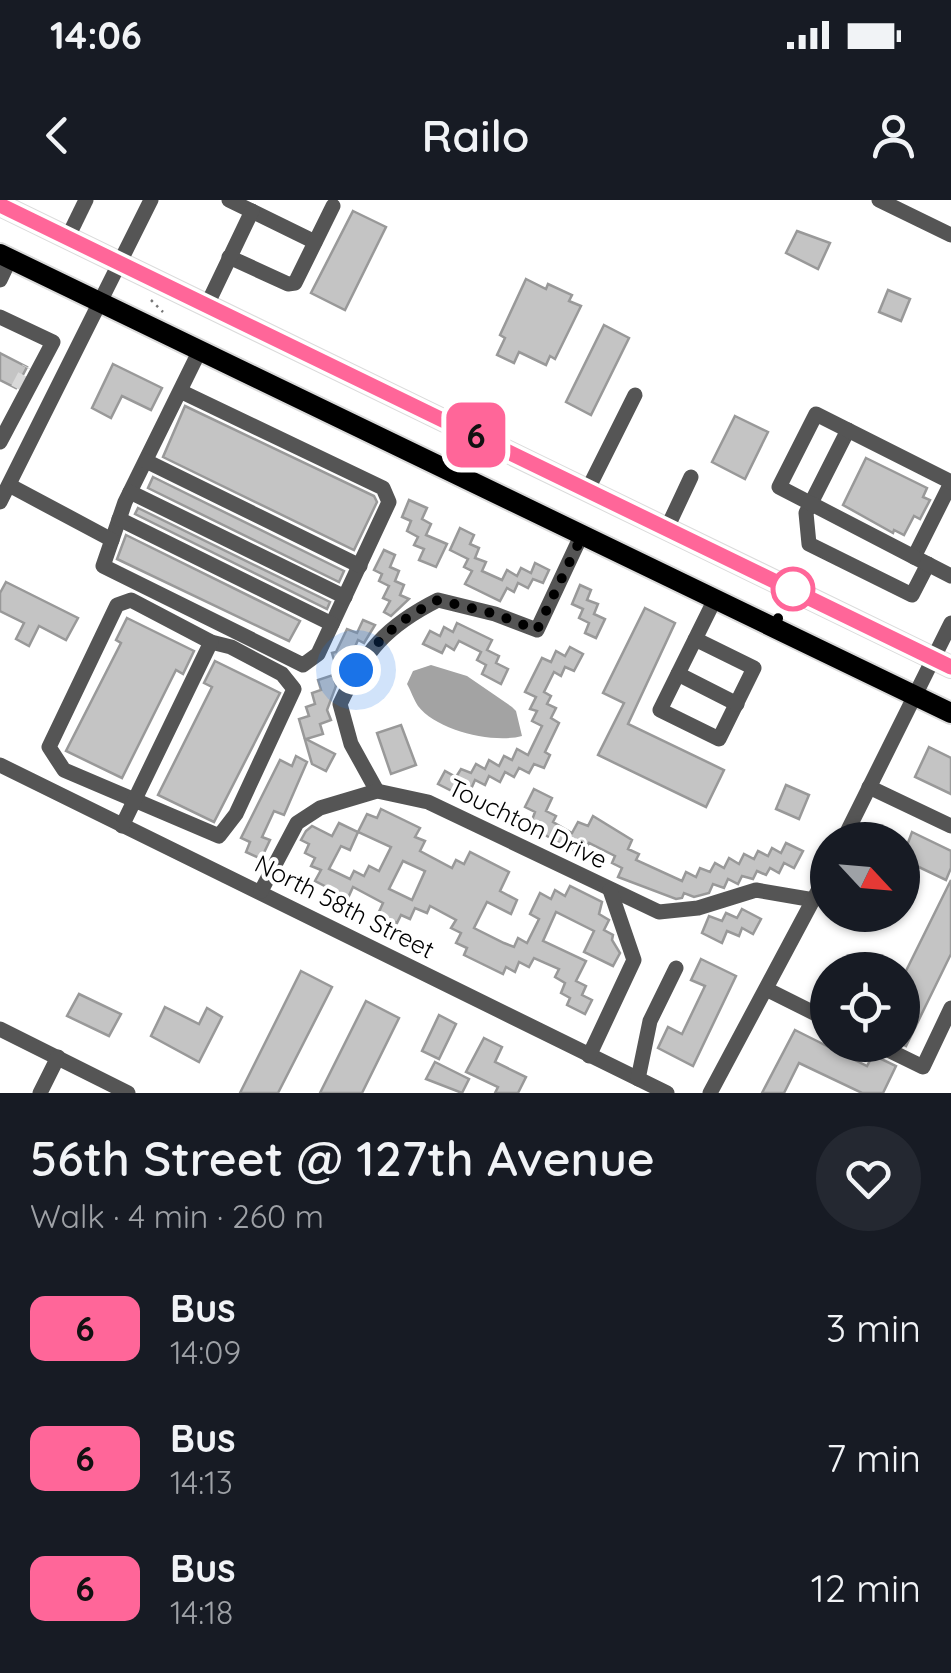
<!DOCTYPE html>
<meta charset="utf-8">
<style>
:root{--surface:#171b24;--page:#242831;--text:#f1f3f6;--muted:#9ea1a6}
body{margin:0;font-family:Quicksand,sans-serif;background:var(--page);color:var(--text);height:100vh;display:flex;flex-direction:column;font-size:38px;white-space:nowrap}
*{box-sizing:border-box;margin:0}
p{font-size:32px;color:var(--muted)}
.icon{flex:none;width:55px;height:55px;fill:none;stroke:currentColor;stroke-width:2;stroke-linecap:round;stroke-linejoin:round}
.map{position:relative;height:893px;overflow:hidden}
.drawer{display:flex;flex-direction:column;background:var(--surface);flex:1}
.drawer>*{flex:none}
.badge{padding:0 20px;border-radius:15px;font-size:35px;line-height:65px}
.needle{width:65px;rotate:116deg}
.buttons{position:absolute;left:810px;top:622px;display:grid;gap:20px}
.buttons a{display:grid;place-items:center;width:110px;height:110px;border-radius:50%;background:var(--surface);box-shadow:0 2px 8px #0004;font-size:50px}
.you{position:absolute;width:50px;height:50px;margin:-25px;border:8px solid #fff;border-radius:50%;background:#1a73e8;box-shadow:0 0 0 15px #1a73e833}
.map>.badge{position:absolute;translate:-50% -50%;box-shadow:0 0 0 5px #fff}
.round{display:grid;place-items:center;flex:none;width:105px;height:105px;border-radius:52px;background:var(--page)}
.overview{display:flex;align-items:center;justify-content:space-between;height:170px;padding:0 30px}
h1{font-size:48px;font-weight:600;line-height:75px}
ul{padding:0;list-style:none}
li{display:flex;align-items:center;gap:30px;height:130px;padding:0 30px}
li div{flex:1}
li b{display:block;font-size:38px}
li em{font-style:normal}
li .badge{min-width:110px;font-weight:700;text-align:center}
.status{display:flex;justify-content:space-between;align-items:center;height:70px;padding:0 50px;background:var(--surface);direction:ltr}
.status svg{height:28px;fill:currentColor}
header{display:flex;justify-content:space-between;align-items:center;height:130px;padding:0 30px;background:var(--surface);font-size:45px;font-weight:600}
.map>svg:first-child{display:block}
.water{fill:#a3a3a3}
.building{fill:#c4c4c4;stroke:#999;stroke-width:2.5;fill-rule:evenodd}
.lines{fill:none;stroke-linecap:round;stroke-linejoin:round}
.minor-tunnel{stroke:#d9d9d9;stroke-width:15;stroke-dasharray:15 8;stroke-linecap:butt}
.major-casing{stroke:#dbdbdb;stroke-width:24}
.path{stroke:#777;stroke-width:2.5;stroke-dasharray:2.5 5;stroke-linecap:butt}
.minor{stroke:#555;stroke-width:15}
.major{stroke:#000;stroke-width:20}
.line-casing{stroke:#fff;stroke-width:22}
.line{stroke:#f69;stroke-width:15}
.walk{stroke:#000;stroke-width:10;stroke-dasharray:0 18}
.stop-dot{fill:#fff;stroke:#f69;stroke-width:5}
.labels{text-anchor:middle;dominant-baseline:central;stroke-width:8;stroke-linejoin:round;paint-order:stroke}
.street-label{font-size:25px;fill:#000;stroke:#fff}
</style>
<div class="status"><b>14:06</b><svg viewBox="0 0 49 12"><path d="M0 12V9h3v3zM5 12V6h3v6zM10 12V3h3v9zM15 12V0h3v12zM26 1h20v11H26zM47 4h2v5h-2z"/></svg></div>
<header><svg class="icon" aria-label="back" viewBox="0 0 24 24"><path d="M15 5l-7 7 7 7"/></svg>Railo<svg class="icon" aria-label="person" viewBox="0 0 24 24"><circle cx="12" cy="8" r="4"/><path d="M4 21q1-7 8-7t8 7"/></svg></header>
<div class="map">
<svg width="951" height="893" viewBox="0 0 951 893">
<rect width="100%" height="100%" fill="#fff"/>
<path class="water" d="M 431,465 L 467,476 L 512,507 L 516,511 L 522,536 C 493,544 436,530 418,506 C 414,500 411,491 407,484 L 413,471 Z"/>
<g class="building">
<polygon points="353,11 386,27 345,110 311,93"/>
<polygon points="797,31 830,43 818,69 786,53"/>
<polygon points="526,79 546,89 548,84 572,95 569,101 581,106 555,159 550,156 546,165 519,152 514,163 497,155 505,138 500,135"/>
<polygon points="888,90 910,99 901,121 879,112"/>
<polygon points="604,125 629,138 591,215 566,202"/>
<polygon points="0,153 27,167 16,188 0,180"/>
<polygon points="113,164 162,188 151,210 122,196 111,218 92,208"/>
<polygon points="185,206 374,296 377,302 354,350 163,257"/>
<polygon points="735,216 768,232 745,279 712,262"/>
<polygon points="866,258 927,288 923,297 930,300 920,319 914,316 904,335 894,330 893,333 843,305"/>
<polygon points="153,277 344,371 339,382 148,288"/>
<polygon points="409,300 427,308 422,319 431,324 426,335 447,344 436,367 419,360 424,349 414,345 418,337 407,331 411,321 402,317"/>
<polygon points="138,308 330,402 327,409 135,314"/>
<polygon points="460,328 474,335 470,344 479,348 475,358 486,362 482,371 502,380 507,370 517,376 521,368 531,373 535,363 549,370 543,383 533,379 528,388 518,383 514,392 507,388 500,401 465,384 472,371 464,367 468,359 450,350"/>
<polygon points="126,335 300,421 289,441 117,359"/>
<polygon points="384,350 395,355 390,367 399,371 395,381 404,385 400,395 409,399 391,416 384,412 390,401 383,398 389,386 379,381 382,374 374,370"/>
<polygon points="6,382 78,418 66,440 39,426 29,446 16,439 24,423 0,411 0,393"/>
<polygon points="580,385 591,390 587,400 598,404 594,414 605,419 596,438 585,433 589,423 579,418 583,409 572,404"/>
<polygon points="645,408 675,423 628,524 724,570 706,607 598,555 624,503 603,493"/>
<polygon points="127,418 194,451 183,474 176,470 122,578 66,551 121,443 116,440"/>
<polygon points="363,420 375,425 364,443 358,440 344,472 338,474 332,453 336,452 347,429 357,433"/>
<polygon points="457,423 492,440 487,450 499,456 496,463 508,469 501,484 482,474 486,465 477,460 481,452 459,441 454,450 446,445 442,453 423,444 430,431 440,436 444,427 453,432"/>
<polygon points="570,447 583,454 574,471 565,467 561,476 554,472 544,492 551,496 547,504 556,508 551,518 559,523 545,552 550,555 544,568 534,564 529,573 519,568 514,577 505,572 500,582 489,576 485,585 475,580 471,589 461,584 456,593 438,584 445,571 456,577 461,569 471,573 476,564 485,569 489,560 499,566 504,556 512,560 517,549 528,555 542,526 532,521 537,511 530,509 536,497 525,492 542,458 551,462 556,451 565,456"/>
<polygon points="215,461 280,493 214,622 158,595 212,487 204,483"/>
<polygon points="333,475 336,486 327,510 331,520 320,524 323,534 306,539 335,554 326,571 312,564 299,519 309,516 306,507 315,504 312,493 321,490 318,480"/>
<polygon points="401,525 416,565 391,574 377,533"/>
<polygon points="929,547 951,558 951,594 915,577"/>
<polygon points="296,556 307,562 284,615 274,611 262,637 270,640 261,659 246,652 250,642 241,638 280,560 292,566"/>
<polygon points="786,585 809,595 799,619 776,609"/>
<polygon points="534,589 552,598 546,611 556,616 553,622 572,633 578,622 588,626 593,616 632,640 628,649 639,654 636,660 682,681 686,672 696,677 700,668 710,672 715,663 724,668 729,658 739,664 744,654 754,659 758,651 768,656 772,648 781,653 786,643 803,651 794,668 784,663 779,673 770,668 766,675 757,671 753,679 742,676 738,684 728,679 724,688 713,684 709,693 694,697 684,693 682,698 676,699 618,677 622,668 612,663 615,656 589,643 586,648 575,643 572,650 538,631 541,624 532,620 535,612 525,607"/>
<path d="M 381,609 L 420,628 L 415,637 L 425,641 L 420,651 L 452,668 L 456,660 L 464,664 L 470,652 L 509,672 L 500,691 L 517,700 L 511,714 L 487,702 L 474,728 L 504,743 L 514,747 L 518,738 L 527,743 L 539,719 L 530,714 L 540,693 L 551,699 L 555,690 L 565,696 L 570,686 L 602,702 L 599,714 L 609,720 L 604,730 L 613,735 L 612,740 L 620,753 L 613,766 L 584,752 L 594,731 L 556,712 L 543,741 L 586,761 L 576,781 L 586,786 L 582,795 L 592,800 L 585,814 L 567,805 L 570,798 L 561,793 L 565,783 L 555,777 L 559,769 L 534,758 L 529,767 L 519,762 L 515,772 L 506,767 L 503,774 L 464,755 L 467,748 L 456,743 L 461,733 L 451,728 L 456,720 L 430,706 L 427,713 L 415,708 L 410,719 L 401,715 L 397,723 L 378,714 L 383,703 L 353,687 L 348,698 L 315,681 L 321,670 L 311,666 L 315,658 L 305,653 L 309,644 L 301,640 L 306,631 L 312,626 L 332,636 L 339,623 L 358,632 L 350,650 L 341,646 L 329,669 L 350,679 L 354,671 L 364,676 L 369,666 L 379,671 L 391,647 L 358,632 L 367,614 L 377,618 ZM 403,661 L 425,671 L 412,700 L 389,689 Z"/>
<polygon points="912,632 951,651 951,668 946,680 902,659"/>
<polygon points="951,680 951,754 906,846 902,844 902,779"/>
<polygon points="742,709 761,719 753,734 742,728 739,736 727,731 722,743 702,733 709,716 722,721 726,713 737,718"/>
<polygon points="701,759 736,776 693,866 658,848 668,827 682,834 705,786 691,780"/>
<polygon points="301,771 332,787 327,797 278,893 240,893"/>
<polygon points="79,794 121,814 109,836 67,816"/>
<polygon points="366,801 399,818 362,893 320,893"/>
<polygon points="165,807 199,824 207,808 222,817 199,862 151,836"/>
<polygon points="439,815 456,824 439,859 422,851"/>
<polygon points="795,830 867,866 873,855 896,866 883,893 862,893 799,863 784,893 762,893"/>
<polygon points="484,838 502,847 495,862 526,877 518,893 495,893 498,887 466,872"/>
<polygon points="435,862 469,879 462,893 426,879"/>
</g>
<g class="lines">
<polyline class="minor-tunnel" points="18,189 29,168"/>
<defs>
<g id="major">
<polyline points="0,5 951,467"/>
<polyline points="0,54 951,513"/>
</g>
</defs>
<use href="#major" class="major-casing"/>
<polyline class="path" points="151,100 163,112"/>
<g class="minor">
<polyline points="229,0 315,42"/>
<polyline points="879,0 951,35"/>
<polyline points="67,39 86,0"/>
<polyline points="229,57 288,84 295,83 333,6"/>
<polyline points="0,80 10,59"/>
<polyline points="207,105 252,11"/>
<polyline points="0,117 53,142 0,242"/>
<polyline points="180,191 383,288 389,302 318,454 303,465 103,366 125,302 200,150"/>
<polyline points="848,230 806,313 809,344 912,395 928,364"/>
<polyline points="146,261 360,366"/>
<polyline points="951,283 914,357 951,376"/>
<polyline points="9,285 112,340"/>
<polyline points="588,289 635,195"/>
<polyline points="130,292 345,397"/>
<polyline points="0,302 151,0"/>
<polyline points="119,319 332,424"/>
<polyline points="668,326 691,277"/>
<polyline points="914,357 779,287 816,214 951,282"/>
<polygon points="131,400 211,442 231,447 282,474 294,489 236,614 219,636 64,570 49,547 117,405"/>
<polyline points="695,439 754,468 719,539 660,510 715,399"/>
<polyline points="678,474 737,504"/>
<polyline points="0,565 667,893"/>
<polyline points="869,587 951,626"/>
<path d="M 377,591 L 351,544 L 340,504 C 365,451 386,426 438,400 L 495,414 L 537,430 L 581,336"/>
<polyline points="122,626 211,442"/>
<polyline points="843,640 951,423"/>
<polyline points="261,691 297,623 320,608 377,591 428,602 659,712 698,708 756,690 814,700"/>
<polyline points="766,789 828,820"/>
<polyline points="0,829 128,893"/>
<polyline points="878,845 923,867 951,808"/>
<polyline points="589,856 634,760 610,690"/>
<polyline points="638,879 650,821 676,768"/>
<polyline points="40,893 58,857"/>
<polyline points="710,893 828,672"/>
</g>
<use href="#major" class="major"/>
</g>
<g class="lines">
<defs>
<polyline id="line" points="0,5 951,467"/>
</defs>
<use href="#line" class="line-casing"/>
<use href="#line" class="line"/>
<path class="walk" d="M 356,470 C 381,435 401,419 438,400 L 495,414 L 537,430 L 582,336 L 773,428 L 793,389"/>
</g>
<circle class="stop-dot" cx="793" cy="389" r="20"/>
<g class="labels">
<g class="street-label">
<text transform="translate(528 623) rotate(26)">Touchton Drive</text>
<text transform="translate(345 706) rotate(27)">North 58th Street</text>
</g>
</g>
</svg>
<div class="buttons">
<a><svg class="needle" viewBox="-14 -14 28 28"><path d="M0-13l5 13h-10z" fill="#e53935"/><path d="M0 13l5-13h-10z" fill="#9ea1a6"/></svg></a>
<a><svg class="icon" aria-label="locate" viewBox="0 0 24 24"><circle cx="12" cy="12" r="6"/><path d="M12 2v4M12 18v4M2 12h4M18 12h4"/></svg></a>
</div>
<div class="you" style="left:356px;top:470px"></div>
<b class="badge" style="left:476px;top:235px;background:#f69;color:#111">6</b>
</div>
<section class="drawer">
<div class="overview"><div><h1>56th Street @ 127th Avenue</h1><p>Walk · 4 min · 260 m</p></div><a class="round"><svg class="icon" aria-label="heart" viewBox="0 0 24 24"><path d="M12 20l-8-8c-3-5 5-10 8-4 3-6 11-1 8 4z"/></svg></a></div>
<ul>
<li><span class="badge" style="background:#f69;color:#111">6</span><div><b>Bus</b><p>14:09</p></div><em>3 min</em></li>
<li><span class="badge" style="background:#f69;color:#111">6</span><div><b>Bus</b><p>14:13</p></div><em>7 min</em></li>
<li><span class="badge" style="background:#f69;color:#111">6</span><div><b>Bus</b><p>14:18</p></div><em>12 min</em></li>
</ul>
</section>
